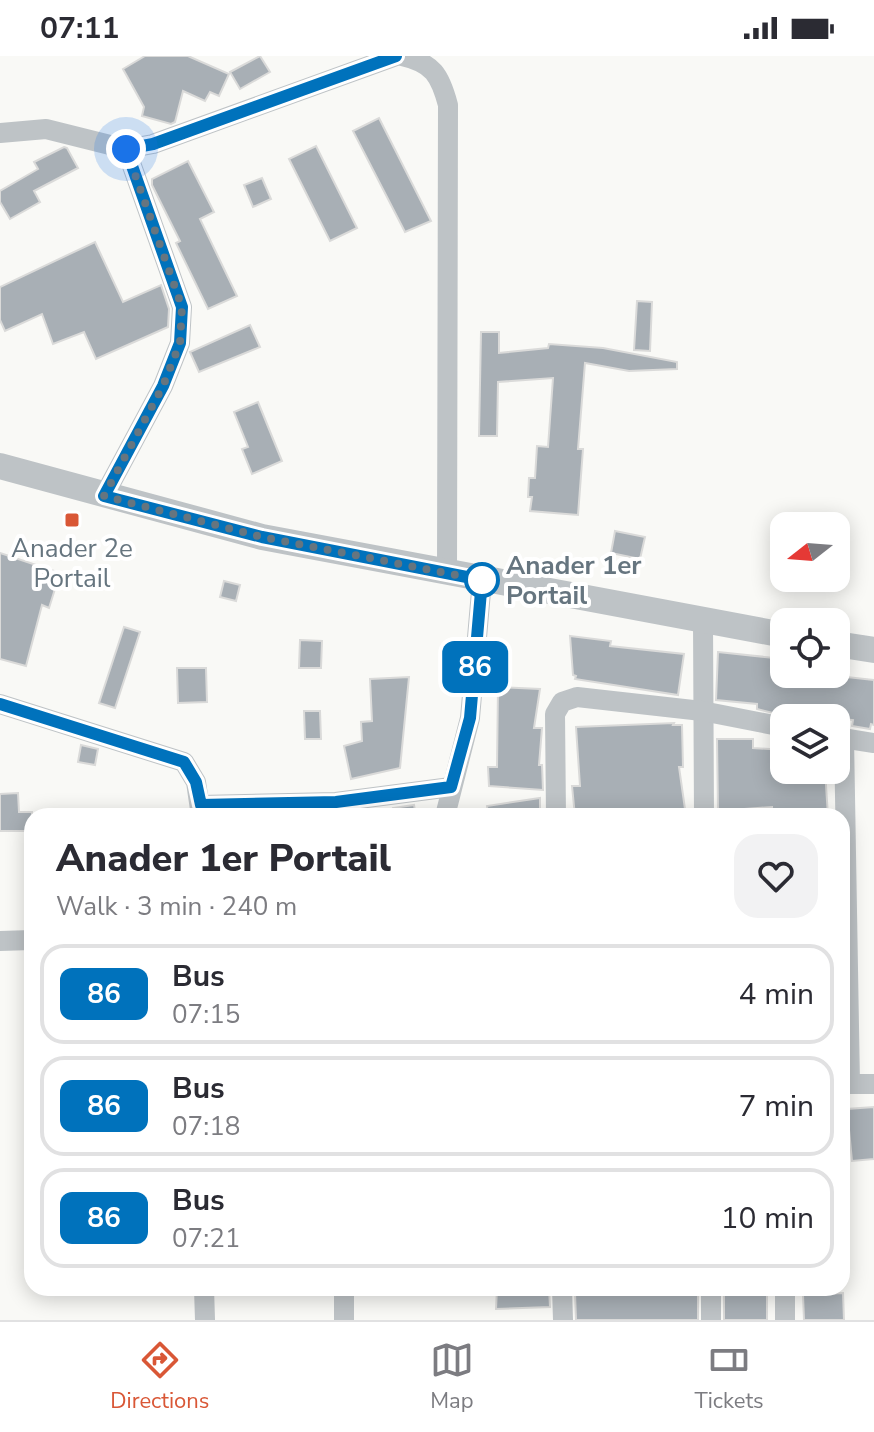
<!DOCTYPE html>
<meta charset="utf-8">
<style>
:root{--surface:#fff;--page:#f2f2f3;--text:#2b2b33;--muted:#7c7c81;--line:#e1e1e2;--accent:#d95736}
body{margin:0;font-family:"Nunito Sans",sans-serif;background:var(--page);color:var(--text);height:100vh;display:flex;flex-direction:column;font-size:30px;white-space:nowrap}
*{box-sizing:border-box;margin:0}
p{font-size:26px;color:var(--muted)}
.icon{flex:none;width:44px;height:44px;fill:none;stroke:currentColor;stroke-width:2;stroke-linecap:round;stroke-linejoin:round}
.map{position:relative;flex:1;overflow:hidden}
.sheet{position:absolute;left:24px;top:752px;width:826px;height:488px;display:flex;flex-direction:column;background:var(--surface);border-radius:24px;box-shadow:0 4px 20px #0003}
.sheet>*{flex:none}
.badge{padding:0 16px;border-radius:12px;font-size:28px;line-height:52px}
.needle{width:52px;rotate:253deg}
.buttons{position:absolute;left:770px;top:456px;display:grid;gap:16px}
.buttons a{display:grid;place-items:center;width:80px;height:80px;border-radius:16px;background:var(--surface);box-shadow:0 4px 20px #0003;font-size:40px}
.you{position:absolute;width:40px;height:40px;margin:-20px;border:6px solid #fff;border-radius:50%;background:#1a73e8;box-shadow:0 0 0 12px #1a73e833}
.map>.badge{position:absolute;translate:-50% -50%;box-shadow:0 0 0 4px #fff}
.round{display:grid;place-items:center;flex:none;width:84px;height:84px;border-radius:24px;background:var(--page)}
.head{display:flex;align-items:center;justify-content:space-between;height:136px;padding:0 32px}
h1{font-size:38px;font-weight:800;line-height:60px}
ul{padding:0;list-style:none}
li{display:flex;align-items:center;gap:24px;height:100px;margin:0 16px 12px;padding:0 16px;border:4px solid var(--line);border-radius:24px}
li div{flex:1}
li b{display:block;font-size:30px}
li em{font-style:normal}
li .badge{min-width:88px;font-weight:700;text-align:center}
.status{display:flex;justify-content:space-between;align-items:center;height:56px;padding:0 40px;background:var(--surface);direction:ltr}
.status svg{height:22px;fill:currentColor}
.dock{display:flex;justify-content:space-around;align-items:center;height:112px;border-top:2px solid var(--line);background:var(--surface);font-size:22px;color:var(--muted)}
.dock a{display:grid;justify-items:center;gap:4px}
.dock .on{color:var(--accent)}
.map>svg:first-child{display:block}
.building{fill:#a8afb5;stroke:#dadad9;stroke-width:2}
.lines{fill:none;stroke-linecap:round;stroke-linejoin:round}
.minor{stroke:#bec3c6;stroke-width:20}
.tertiary{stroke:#bec3c6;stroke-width:26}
.line-casing{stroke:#fff;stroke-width:18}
.line{stroke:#0072bc;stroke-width:12}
.walk{stroke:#66757f;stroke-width:8;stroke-dasharray:0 14.4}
.poi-dot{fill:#d95736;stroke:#fff;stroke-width:3}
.stop-dot{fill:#fff;stroke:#0072bc;stroke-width:4}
.labels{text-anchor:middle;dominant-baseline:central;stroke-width:8;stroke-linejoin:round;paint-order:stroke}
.poi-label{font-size:26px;fill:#66757f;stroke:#fff}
.stop-label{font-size:26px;font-weight:bold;fill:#66757f;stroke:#fff;text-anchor:start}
</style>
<div class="status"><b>07:11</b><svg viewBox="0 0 49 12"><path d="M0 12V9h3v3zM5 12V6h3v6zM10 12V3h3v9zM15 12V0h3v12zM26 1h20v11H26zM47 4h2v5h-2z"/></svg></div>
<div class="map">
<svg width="874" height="1264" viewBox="0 0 874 1264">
<rect width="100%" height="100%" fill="#f9f9f6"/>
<g class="building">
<polygon points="145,0 188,0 229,18 219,40 210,36 205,45 183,35 175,66 171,68 142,60 144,51 123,13"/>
<polygon points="260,0 270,16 240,33 230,16"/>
<polygon points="379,62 431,165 405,176 353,75"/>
<polygon points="316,90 357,172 330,185 289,103"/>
<polygon points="64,91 67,92 78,112 34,135 40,146 10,163 0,146 0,135 38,113 34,106"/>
<polygon points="188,105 214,156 200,163 237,240 208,253 176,187 180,185 152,129 152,123"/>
<polygon points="262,122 271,143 253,151 244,129"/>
<polygon points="95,186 123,246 161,229 169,253 168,271 96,303 84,276 53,288 42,258 5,275 0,264 0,231"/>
<polygon points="637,245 652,246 650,295 634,294"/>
<polygon points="250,269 260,291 199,316 190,296"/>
<polygon points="481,276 499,276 499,297 548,292 549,288 603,292 677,306 677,313 629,315 585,307 578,393 583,393 578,459 530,455 532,441 528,441 529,422 535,422 537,390 548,391 553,322 498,326 497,380 479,380"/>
<polygon points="258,346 282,405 252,418 242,393 248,391 234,356"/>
<polygon points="615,475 645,481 640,503 611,497"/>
<polygon points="0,497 60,517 49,552 42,549 26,610 0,603"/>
<polygon points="224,525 240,529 236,545 220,541"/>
<polygon points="124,571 140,576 115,652 99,647"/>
<polygon points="570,580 611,585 610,590 684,598 678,639 575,623 576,620 573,619"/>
<polygon points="300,584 322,585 321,612 299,612"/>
<polygon points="718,596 784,603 784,618 819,618 874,624 874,669 871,668 870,673 852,670 853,664 836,662 793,662 757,653 757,648 716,644"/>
<polygon points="177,612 206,612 207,646 178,647"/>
<polygon points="409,621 400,712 351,723 344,690 362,685 361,666 372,665 370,623"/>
<polygon points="498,631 540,633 534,672 542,672 539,709 542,709 543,734 489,730 488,711 497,711"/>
<polygon points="304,655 320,655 321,683 305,683"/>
<polygon points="674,667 673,669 682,669 683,711 679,711 686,760 575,760 572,730 580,730 576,671"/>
<polygon points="717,683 753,683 753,692 784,694 784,714 825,714 828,760 772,760 772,751 718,755"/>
<polygon points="81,689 98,693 95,709 78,706"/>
<polygon points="18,737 19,756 32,756 32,775 0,775 0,738"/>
<polygon points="540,742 540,760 488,760 487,750"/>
<polygon points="414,749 416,760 394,760 393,752"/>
<polygon points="874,1051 874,1103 852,1105 847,1053"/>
<polygon points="497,1232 549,1232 550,1251 496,1253"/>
<rect x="724" y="1232" width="43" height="32"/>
<polygon points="698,1233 698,1264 576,1264 575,1237 622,1237 622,1239"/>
<polygon points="843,1237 844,1264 804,1264 803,1239"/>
</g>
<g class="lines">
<g class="minor">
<path d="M 402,0 C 433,7 440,19 448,49 L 447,517"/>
<polyline points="0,77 46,73 126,93 153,88 396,0"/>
<polyline points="104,440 163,330 180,287 182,251 126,93"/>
<polyline points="703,566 704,760"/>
<polyline points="0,648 184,706 196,726 201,760"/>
<polyline points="836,681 874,687"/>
<polyline points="844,682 850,1028"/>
<polyline points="201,749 336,746 451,731"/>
<polyline points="445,760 470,662 482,524"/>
<polyline points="556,760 555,658 562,646 577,641 702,655 784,671"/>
<polyline points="0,885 32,884"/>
<polyline points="842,1028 874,1028"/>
<polyline points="204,1232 205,1264"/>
<polyline points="562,1232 563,1264"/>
<polyline points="711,1232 711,1264"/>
<polyline points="785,1232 785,1264"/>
<polyline points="344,1264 344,1232"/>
</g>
<g class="tertiary">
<polyline points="0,410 262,481 784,579"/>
<polyline points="836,588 874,594"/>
</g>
</g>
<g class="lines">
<defs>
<polyline id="line" points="0,648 184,706 196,726 201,749 336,746 451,731 470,662 482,524 262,481 104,440 163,330 180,287 182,251 126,93 153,88 396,0"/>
</defs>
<use href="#line" class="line-casing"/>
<use href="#line" class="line"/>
<polyline class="walk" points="126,93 182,251 180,287 163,330 104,440 262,481 482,524"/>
</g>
<rect class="poi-dot" x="64" y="456" width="16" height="16" rx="4"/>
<circle class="stop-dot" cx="482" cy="524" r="16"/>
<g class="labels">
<g class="poi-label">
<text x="72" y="492">Anader 2e<tspan x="72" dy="30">Portail</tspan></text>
</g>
<g class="stop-label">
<text x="506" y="509">Anader 1er<tspan x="506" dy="30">Portail</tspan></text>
</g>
</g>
</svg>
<div class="buttons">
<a><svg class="needle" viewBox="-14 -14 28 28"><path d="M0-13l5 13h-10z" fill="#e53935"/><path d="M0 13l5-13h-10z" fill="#7c7c81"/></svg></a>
<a><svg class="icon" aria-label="locate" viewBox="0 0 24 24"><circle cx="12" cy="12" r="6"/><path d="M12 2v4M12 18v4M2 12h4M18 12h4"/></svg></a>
<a><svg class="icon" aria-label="layers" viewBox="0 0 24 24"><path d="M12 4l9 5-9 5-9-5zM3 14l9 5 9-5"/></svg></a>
</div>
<div class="you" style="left:126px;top:93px"></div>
<b class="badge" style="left:475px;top:611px;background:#0072bc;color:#fff">86</b>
<section class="sheet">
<div class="head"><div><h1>Anader 1er Portail</h1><p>Walk · 3 min · 240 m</p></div><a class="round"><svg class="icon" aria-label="heart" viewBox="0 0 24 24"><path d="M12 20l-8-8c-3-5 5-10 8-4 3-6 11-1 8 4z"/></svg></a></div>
<ul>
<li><span class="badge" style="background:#0072bc;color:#fff">86</span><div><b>Bus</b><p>07:15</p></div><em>4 min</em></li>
<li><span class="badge" style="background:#0072bc;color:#fff">86</span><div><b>Bus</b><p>07:18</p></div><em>7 min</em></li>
<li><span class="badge" style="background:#0072bc;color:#fff">86</span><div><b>Bus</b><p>07:21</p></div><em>10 min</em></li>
</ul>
</section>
</div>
<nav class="dock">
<a class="on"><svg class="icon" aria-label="directions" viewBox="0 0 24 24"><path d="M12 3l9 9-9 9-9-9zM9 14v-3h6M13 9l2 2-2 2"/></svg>Directions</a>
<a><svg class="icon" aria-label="map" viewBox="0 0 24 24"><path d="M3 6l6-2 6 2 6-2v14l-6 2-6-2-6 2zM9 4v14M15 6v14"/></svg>Map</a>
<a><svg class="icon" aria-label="tickets" viewBox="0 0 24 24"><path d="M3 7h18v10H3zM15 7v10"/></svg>Tickets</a>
</nav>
